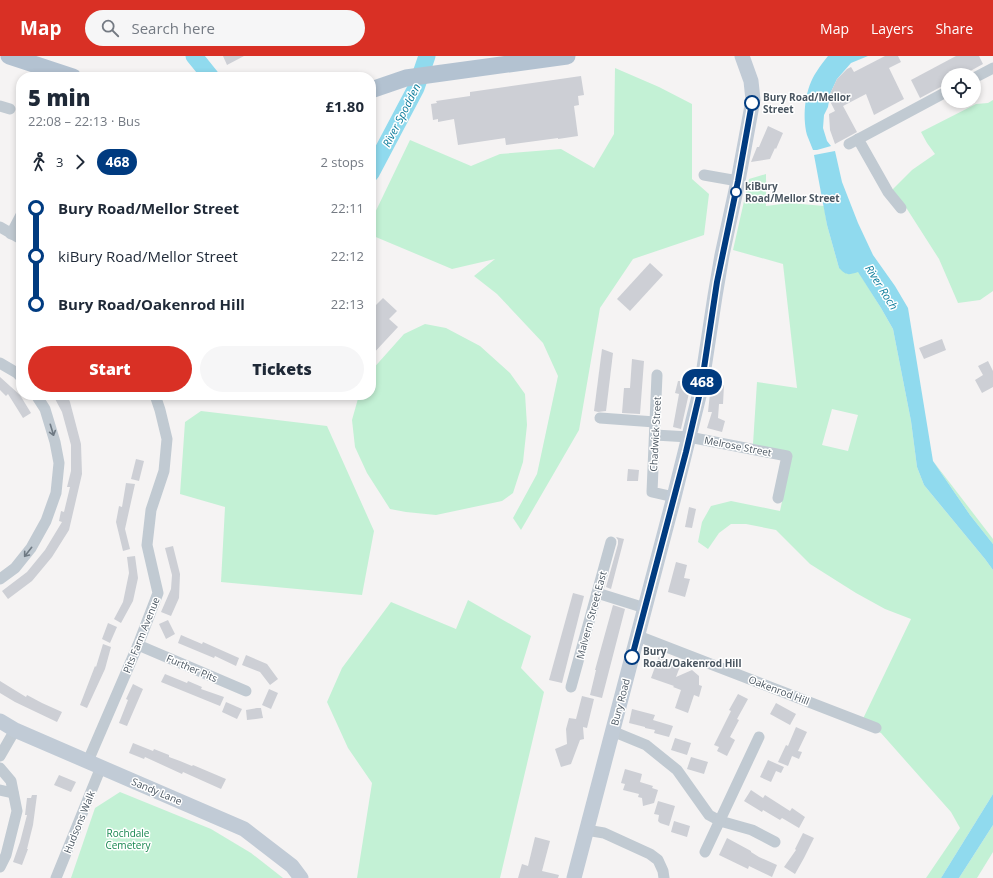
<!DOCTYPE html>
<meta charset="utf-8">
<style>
:root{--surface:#fff;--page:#f6f6f7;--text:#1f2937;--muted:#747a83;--accent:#d93025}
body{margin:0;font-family:"Open Sans",sans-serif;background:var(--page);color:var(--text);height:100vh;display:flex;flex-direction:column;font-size:15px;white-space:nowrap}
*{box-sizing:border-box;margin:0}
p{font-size:13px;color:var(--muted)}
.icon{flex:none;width:22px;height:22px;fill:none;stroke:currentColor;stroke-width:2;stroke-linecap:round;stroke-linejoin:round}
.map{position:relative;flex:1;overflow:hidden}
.side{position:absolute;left:16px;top:16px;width:360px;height:328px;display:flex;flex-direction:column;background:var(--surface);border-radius:16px;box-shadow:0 2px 6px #0003}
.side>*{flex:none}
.badge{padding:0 8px;border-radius:13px;font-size:14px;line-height:26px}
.tools{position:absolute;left:941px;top:12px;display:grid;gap:8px}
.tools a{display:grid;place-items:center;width:40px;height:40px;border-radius:50%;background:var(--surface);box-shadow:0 2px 6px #0003;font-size:20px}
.map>.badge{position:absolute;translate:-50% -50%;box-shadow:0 0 0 2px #fff}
.legs{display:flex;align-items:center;gap:6px;height:44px;padding:0 12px;font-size:13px}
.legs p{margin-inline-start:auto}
.summary{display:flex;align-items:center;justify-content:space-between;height:68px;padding:0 12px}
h1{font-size:22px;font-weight:800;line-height:30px}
.primary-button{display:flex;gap:8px;margin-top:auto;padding:8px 12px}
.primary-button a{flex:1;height:46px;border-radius:24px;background:var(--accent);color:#fff;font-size:16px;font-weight:800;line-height:46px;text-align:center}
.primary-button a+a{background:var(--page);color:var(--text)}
ul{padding:0 12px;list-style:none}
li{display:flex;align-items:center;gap:14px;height:48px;font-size:15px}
li i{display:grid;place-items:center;width:6px;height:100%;margin:0 5px;background:currentColor}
li i::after{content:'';width:10px;height:10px;margin:-5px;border:3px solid;border-radius:50%;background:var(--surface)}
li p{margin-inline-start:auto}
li:first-child i{background:linear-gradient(#0000 50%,currentColor 0)}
li:last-child i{background:linear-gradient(currentColor 50%,#0000 0)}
header{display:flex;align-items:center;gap:24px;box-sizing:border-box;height:56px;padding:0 20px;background:var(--accent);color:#fff}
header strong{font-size:19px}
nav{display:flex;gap:22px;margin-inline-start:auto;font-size:14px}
.search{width:280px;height:36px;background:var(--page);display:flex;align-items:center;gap:10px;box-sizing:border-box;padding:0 14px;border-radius:22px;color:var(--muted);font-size:15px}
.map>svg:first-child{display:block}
.green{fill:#c3f1d5;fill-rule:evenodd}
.water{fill:#90daee}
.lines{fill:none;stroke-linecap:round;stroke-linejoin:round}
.river{stroke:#90daee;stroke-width:17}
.building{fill:#cdcfd5}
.minor{stroke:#c1cad2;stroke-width:11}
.secondary{stroke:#c1cbd6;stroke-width:15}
.primary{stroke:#b3c2d1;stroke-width:17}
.oneway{stroke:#6e7983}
.line-1-casing{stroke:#fff;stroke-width:9}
.line-1{stroke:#003b80;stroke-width:6}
.stop-1-dot{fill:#fff;stroke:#003b80;stroke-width:2}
.labels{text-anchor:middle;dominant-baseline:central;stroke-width:3;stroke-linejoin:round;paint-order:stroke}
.stop-label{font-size:10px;font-weight:bold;fill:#4a5661;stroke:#fff;text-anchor:start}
.street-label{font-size:10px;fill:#4a5661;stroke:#fff}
.park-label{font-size:10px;fill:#17864f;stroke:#fff}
.water-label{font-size:11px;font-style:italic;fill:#0c7c9b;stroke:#fff}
</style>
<header>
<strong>Map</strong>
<div class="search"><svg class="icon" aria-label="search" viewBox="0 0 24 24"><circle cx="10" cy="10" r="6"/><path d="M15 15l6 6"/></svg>Search here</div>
<nav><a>Map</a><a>Layers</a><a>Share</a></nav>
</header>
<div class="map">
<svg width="993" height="822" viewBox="0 0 993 822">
<rect width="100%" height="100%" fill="#f5f3f3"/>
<g class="green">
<polygon points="615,12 659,31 692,48 692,123 709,138 704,179 633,203 600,252 579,374 521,474 513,462 537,418 558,320 543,287 497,238 474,220 495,203 452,213 371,179 371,165 410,84 471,110 500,98 561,93 594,112 614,78"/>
<polygon points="993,44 993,235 980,244 958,247 939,203 907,153 892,134 912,114 935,98 927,87 921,76 976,48 988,47"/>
<path d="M 766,118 L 766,150 L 790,147 L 824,150 L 827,169 L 839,212 L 858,215 L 881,252 L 893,273 L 911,365 L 917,411 L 924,429 L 985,503 L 993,514 L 993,738 L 941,822 L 926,822 L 960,772 L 951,756 L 881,677 L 860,669 L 911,563 L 885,553 L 856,537 L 810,508 L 776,474 L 746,468 L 731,468 L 719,477 L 708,493 L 698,486 L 702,466 L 711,450 L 731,445 L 780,455 L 792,399 L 753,388 L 757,326 L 797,332 L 783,208 L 733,194 L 749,123 ZM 832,353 L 858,359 L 848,395 L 822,389 Z"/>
<polygon points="425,268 446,272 480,290 510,317 525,338 527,369 523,406 513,437 502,445 436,459 406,456 390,453 367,417 355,391 352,364 359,339 371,339 371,315 404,278"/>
<polygon points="201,355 327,370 374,475 362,539 221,526 225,451 180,438 185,366"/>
<polygon points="933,405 993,483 993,488 970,459"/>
<polygon points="468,544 531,580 521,612 544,636 500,822 357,822 372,727 348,692 327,646 342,612 391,546 456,573"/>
<polygon points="120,736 211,773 251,797 283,822 71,822 95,752"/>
<polygon points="993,769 993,796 977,822 959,822"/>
</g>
<g class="water">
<path d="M 828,0 L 868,0 L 851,7 L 837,23 L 830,38 L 828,51 L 824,59 L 823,72 L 827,85 L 831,90 L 817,94 L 813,94 C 811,89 809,84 807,79 C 802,59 805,32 817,15 C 820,10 824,5 828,0 Z"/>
<path d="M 835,95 L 842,126 L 858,167 L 873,199 L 895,230 L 908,252 L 933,405 L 970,459 L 993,488 L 993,514 L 985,503 L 924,429 L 917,411 L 911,365 L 893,273 L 881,252 L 858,216 C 848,219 847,220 839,212 L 827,169 L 814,99 Z"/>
<polygon points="993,738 993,769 959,822 941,822"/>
</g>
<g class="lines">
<g class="river">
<polyline points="194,0 211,21"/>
<polyline points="371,117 416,32 427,0"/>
</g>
</g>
<g class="building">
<polygon points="223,0 244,0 227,9"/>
<polygon points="885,0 898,0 901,6 889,12 904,43 874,59 866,38 843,50 857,76 835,88 830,74 829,58 835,55 830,45 830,38 837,23 847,13 851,11 854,16"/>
<polygon points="956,0 979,0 983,8 963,19 948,19 948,27 920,42 911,24"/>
<polygon points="581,20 584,39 578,40 579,49 574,50 578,80 558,83 558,82 506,89 505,82 458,89 454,63 438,66 438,63 433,64 431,48 437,47 436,45 470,40 470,36"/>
<polygon points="768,70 783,77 776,93 775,92 770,103 751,106 757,91 759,91"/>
<polygon points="650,207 663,219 630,255 617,243"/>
<polygon points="383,242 397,255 389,263 398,271 371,300 371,246 375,250"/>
<polygon points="942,283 946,294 924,303 919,292"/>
<polygon points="602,293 613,297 606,355 598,356 594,355"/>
<polygon points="632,303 644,305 640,358 622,357 624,332 630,332"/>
<polygon points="988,305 993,315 993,331 982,337 975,324 983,319 978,310"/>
<polygon points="684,317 693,319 681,373 673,371 679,338 675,337 678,325 682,325"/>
<polygon points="0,321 20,339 31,357 23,362 8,338 6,340 0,334"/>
<polygon points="711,328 724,329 723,348 719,348 718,362 725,365 722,376 707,372 712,356 708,356"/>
<polygon points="53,339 67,339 70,346 81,388 82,418 69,474 52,501 32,525 8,543 2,535 27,516 45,494 62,466 59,465 61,455 64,456 70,431 67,431 71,415 71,389 62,356"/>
<polygon points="136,403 144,405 139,425 131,423"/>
<polygon points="628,413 639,414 638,425 627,425"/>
<polygon points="126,427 135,428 125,473 130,493 123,495 116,466 119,450 122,451"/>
<polygon points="689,451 696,453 692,472 685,471"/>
<polygon points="616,481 624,483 611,533 606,531 618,488 618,484"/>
<polygon points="173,490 180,518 179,542 171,560 161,556 171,533 172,519 165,492"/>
<polygon points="135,500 138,522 133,545 121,567 114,563 123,546 129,517 127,501"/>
<polygon points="676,506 687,509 684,522 690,523 685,541 668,536"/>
<polygon points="573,537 584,540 562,627 549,624"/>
<polygon points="613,549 625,553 602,642 590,639 596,614 595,614"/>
<polygon points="168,564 175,578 166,583 159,568"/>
<polygon points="108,567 117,571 110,587 102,583"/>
<polygon points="181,579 202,588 203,586 239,602 236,610 215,600 214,602 178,587"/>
<polygon points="103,588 111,591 105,613 87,652 80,649 95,610 96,611"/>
<polygon points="246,599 267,608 278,623 270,629 260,616 242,609"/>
<polygon points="659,600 681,608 676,621 692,614 699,620 699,629 702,630 699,641 694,639 688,657 675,652 681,634 673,631 674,630 651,622"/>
<polygon points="165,618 187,627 188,625 202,631 201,633 224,641 220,650 161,626"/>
<polygon points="0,625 26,641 27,639 42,647 62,656 57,666 15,646 0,637"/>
<polygon points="133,628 143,633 127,670 119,667 128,644 126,643"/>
<polygon points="269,633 278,637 271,653 262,649"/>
<polygon points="738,638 748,643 737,663 739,664 730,681 735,684 727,700 717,695 719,691 714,689 731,655 729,654"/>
<polygon points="582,640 594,643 587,672 583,671 584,683 580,684 571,708 561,711 555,693 567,688 566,673 569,662 576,663"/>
<polygon points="226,646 242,653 237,663 222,656"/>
<polygon points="776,647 796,658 790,669 770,658"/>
<polygon points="257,652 261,652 263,662 247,664 246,654"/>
<polygon points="632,653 655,659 653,664 673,670 669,681 654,677 655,674 645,672 645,671 629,667"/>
<polygon points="796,671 807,676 798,695 802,696 799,703 792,700 788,710 778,706 786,689 788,690"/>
<polygon points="675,682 691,687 687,699 671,694"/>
<polygon points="133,687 153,695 154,693 169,699 169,701 180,705 192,710 193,709 226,723 221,733 183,716 182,718 145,701 144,703 129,697"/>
<polygon points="691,701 708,706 704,718 687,713"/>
<polygon points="768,704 784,711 781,717 776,715 771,726 760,721"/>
<polygon points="625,713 642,718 640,726 653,730 652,732 658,734 654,747 643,750 642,742 638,741 639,738 623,734 625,728 621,727"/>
<polygon points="59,719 76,726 71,736 54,729"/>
<polygon points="751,734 763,742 765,739 790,755 792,752 805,761 799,772 782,762 780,764 763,754 762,756 744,745"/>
<polygon points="32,739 37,739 33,769 27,793 28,793 22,809 13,806 20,786 27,759 25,759 27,742 31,742"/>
<polygon points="658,745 675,750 669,770 660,767 658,765 659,759 654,758"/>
<polygon points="674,765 690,770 687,781 671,776"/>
<polygon points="803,777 814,782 804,802 795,818 784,811 796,794 795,793"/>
<polygon points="535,781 550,785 542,815 559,819 558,822 518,822 522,808 528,810"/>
<polygon points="727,782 751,795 751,796 759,801 777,809 772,821 749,810 748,813 719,799"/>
</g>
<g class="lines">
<g class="minor">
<polyline points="974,22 993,12"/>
<polyline points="0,50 10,53"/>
<polyline points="858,83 888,136 901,152"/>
<polyline points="849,88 948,35"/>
<polyline points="704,119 738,125"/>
<polyline points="0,171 21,183"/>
<polyline points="11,178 21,159"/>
<polyline points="0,307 17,317 21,321"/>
<polyline points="657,319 652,436 674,441"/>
<polyline points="600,362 655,366"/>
<polyline points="655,379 689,381 787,400 778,442"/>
<polyline points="0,523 15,512 31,492 46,465 56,437 59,407 55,386 45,353 36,339"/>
<polyline points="597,537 645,552"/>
<polyline points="638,580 876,672"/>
<polyline points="138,589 246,635"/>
<polyline points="571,631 611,486"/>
<polyline points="612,675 646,689 677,714 709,759 720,765 752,774 775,786"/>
<polyline points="0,700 15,674"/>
<polyline points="88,705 138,589 158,537 147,489 151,454 164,415 167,383 160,354 155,339"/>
<polyline points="0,712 11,725 17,755 6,799 0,811"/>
<polyline points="0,734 13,737"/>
<polyline points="586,774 604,777 650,798 658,804 663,815 664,822"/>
<polyline points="705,796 759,681"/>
<polyline points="56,822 101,711"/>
</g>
<g class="secondary">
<polyline points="0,665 15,674 244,773 292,810 301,822"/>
<polyline points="574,822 674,441 701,332 715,240 722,199 738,125 753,44 751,25 742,0"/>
</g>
<g class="primary">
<polyline points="9,0 73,21"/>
<polyline points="371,34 406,22 567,0"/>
</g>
</g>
<defs><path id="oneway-shaft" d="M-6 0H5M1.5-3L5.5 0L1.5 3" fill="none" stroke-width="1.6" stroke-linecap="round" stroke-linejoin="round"/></defs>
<g class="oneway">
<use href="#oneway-shaft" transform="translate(52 374) rotate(73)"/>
<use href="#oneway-shaft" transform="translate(28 496) rotate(128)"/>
</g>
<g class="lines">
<defs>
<polyline id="line-1" points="632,601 686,396 701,332 717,226 738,125 752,47"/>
</defs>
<use href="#line-1" class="line-1-casing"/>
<use href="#line-1" class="line-1"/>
</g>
<g class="stop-1-dot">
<circle cx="752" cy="47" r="7"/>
<circle cx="736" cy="136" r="5"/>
<circle cx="632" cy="601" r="7"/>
</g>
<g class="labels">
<g class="stop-label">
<text x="763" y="41">Bury Road/Mellor<tspan x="763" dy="12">Street</tspan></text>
<text x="745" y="130">kiBury<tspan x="745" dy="12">Road/Mellor Street</tspan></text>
<text x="643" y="595">Bury<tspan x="643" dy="12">Road/Oakenrod Hill</tspan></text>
</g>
<g class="street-label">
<text transform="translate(655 378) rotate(-87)">Chadwick Street</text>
<text transform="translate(738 390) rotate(11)">Melrose Street</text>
<text transform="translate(591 559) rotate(-75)">Malvern Street East</text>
<text transform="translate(141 579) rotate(-68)">Pits Farm Avenue</text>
<text transform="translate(192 612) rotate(23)">Further Pits</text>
<text transform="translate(779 634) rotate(21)">Oakenrod Hill</text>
<text transform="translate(620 646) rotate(-75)">Bury Road</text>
<text transform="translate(157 735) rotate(23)">Sandy Lane</text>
<text transform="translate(79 766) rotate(-68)">Hudsons Walk</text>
</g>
<g class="park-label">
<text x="128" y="777">Rochdale<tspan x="128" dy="12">Cemetery</tspan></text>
</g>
<g class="water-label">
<text transform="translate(401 59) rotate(-63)">River Spodden</text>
<text transform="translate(882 231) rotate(58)">River Roch</text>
</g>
</g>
</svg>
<div class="tools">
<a><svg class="icon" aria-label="locate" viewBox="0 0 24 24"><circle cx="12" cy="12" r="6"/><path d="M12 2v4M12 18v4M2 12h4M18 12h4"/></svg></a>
</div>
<b class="badge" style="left:702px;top:326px;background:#003b80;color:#fff">468</b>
<section class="side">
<div class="summary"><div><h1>5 min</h1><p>22:08 – 22:13 · Bus</p></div><b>£1.80</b></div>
<div class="legs"><svg class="icon" aria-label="walk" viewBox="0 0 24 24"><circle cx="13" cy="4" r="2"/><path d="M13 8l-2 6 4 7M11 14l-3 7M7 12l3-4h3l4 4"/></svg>3<svg class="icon" aria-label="forward" viewBox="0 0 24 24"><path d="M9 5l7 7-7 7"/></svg><b class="badge" style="background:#003b80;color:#fff">468</b><p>2 stops</p></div>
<ul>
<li><i style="color:#003b80"></i><b>Bury Road/Mellor Street</b><p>22:11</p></li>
<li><i style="color:#003b80"></i><span>kiBury Road/Mellor Street</span><p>22:12</p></li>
<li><i style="color:#003b80"></i><b>Bury Road/Oakenrod Hill</b><p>22:13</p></li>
</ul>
<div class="primary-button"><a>Start</a><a>Tickets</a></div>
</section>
</div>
